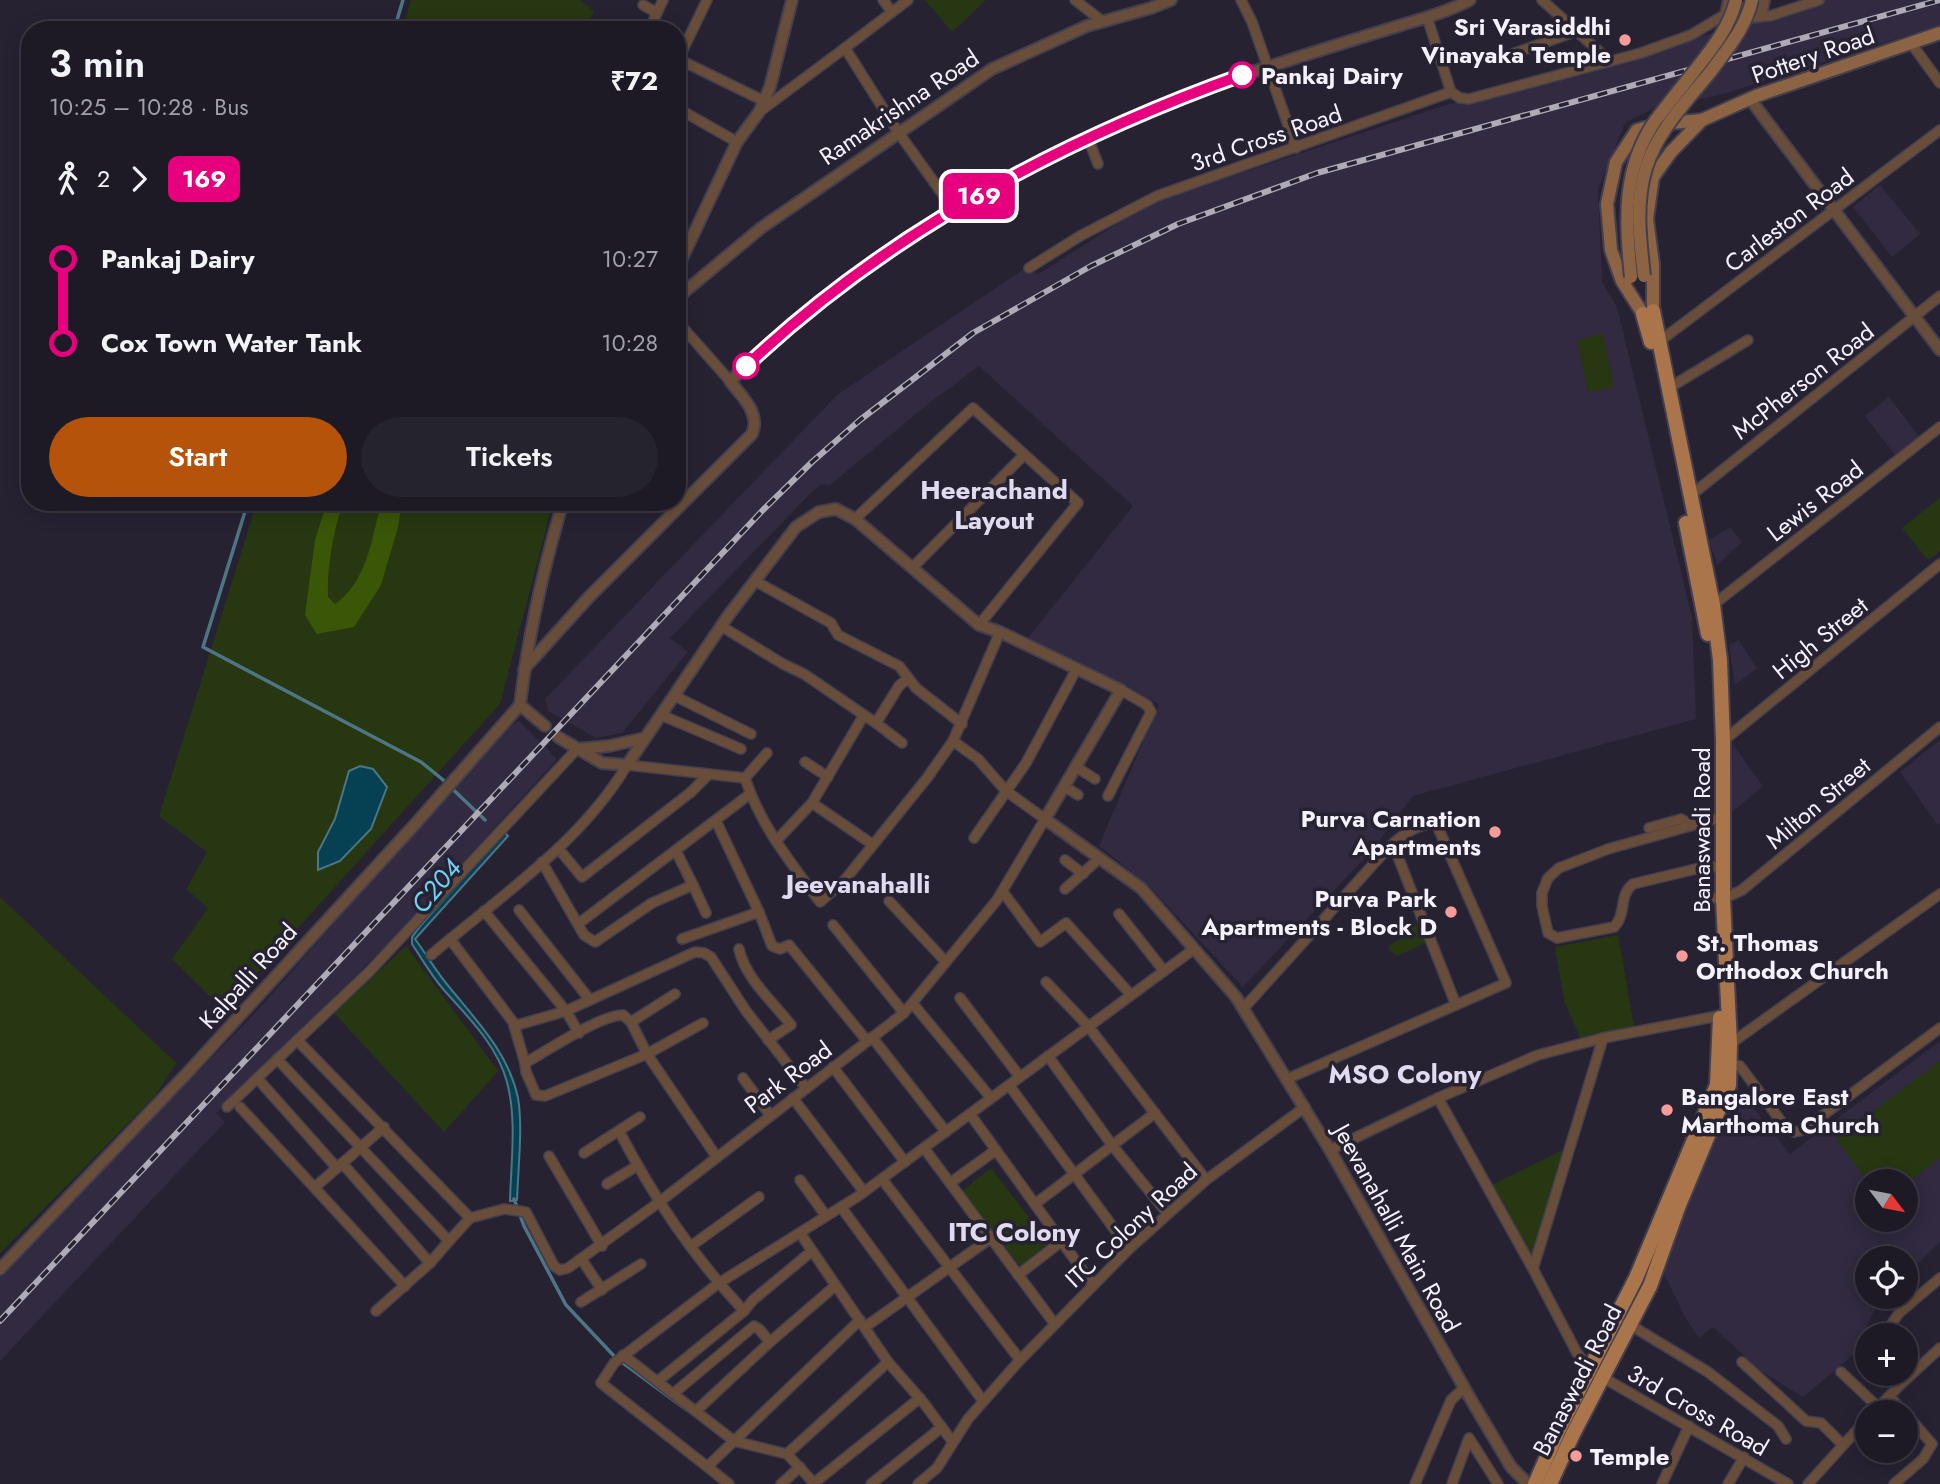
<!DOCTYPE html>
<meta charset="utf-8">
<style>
:root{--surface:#1d1a26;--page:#25232e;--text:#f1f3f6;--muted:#a0a1a7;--line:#3b3843;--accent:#b45309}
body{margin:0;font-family:Jost,sans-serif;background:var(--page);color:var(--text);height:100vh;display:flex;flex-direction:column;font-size:26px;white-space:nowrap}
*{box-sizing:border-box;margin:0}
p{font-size:23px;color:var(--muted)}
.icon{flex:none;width:38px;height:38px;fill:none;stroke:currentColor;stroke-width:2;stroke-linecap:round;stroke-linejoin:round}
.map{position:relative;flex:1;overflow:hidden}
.side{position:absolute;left:21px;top:21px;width:665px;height:490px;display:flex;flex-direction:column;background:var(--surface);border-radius:28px;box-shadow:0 4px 18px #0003,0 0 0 2px var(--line)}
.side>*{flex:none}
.badge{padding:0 14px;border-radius:10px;font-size:24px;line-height:46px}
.needle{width:46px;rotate:122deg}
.tools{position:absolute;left:1855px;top:1169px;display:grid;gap:14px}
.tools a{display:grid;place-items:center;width:63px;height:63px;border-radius:50%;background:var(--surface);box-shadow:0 4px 18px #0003,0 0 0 2px var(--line);font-size:35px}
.map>.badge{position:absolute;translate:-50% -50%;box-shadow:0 0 0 4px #fff}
.legs{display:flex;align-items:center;gap:10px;height:77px;padding:0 28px;font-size:23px}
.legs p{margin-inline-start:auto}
.headline{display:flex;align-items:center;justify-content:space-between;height:119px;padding:0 28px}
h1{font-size:38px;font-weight:600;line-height:52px}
.primary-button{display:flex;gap:14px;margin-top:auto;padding:14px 28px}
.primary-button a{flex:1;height:80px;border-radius:42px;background:var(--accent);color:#fff;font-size:28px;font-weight:600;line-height:80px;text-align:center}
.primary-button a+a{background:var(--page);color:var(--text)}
ul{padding:0 28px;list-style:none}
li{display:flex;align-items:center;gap:24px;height:84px;font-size:26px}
li i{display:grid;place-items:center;width:10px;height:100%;margin:0 9px;background:currentColor}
li i::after{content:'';width:18px;height:18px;margin:-9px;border:5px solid;border-radius:50%;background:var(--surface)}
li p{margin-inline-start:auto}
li:first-child i{background:linear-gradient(#0000 50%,currentColor 0)}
li:last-child i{background:linear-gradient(currentColor 50%,#0000 0)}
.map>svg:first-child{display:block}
.built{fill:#312a40;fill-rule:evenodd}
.green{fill:#273711}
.forest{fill:#3b5607}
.water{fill:#054152;stroke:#4d7685;stroke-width:2}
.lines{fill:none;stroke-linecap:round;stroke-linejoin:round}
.stream{stroke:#4d7685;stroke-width:3.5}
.minor-casing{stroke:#443f4e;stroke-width:12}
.tertiary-casing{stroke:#443f4e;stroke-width:14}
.secondary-casing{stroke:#443f4e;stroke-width:16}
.primary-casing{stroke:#443f4e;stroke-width:18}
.minor{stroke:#684e3a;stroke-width:9}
.tertiary{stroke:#684e3a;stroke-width:10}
.secondary{stroke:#8d6443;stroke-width:12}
.primary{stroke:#aa754a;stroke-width:14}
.rail-casing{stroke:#aeaab7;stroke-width:6}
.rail{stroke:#272232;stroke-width:3.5;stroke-dasharray:10;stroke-linecap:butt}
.secondary-bridge-casing{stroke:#443f4e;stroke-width:16;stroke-linecap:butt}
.secondary-bridge{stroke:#8d6443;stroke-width:12}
.line-1-casing{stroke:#fff;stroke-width:16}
.line-1{stroke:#e6007e;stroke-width:10}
.poi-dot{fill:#f59b99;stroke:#272232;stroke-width:2.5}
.stop-1-dot{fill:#fff;stroke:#e6007e;stroke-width:3.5}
.labels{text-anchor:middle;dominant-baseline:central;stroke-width:7;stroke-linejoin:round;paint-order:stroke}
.poi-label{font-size:24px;font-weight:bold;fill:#f5f2fd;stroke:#272232;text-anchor:end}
.street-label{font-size:24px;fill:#f5f2fd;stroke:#272232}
.stop-label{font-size:24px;font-weight:bold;fill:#f5f2fd;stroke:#272232;text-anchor:start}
.neighbourhood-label{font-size:26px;font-weight:bold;fill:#e1dbf1;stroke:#272232}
.water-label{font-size:26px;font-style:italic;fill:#6cd3f6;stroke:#272232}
</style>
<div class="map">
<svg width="1940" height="1484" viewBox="0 0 1940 1484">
<rect width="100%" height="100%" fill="#272232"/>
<g class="built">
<polygon points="1824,0 1940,0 1940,25 1720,95 1654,108 1625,123 1598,189 1602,282 1617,307 1692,617 1696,719 1413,796 1373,849 1243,987 1147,884 1099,846 1159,704 1064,655 1027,639 1133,506 979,366 928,404 830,485 821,484 809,495 670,638 688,652 622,733 596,738 548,711 545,699 837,395 1030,265 1037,275 1148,204 1443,106 1602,66"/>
<polygon points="1880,185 1920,234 1892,257 1853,207"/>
<polygon points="1889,397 1919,436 1895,455 1865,416"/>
<polygon points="1730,527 1742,542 1717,565 1709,540"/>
<polygon points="1738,640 1757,668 1735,685 1729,645"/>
<polygon points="519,721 557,759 400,932 216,1113 225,1122 0,1361 0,1275 258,1010 504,728"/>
<polygon points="1940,740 1940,823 1938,825 1900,772"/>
<polygon points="1733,745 1763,786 1731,813"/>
<path d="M 1940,1041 L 1940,1242 L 1906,1275 L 1906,1258 L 1867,1258 L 1867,1297 L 1883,1297 L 1879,1301 L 1852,1356 L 1803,1397 L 1761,1371 L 1713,1327 L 1699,1338 L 1686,1319 L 1660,1266 L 1698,1178 L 1735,1084 L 1790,1154 ZM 1867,1181 L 1906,1181 L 1906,1220 L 1867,1220 Z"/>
</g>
<g class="green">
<polygon points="411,0 579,0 594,11 585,30 402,30"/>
<polygon points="925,0 986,0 952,32"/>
<polygon points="1603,334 1614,387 1588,392 1577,340"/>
<polygon points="1940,498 1940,551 1928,560 1902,528"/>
<polygon points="257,502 553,502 500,704 224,1010 172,959 208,908 186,889 207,852 159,816"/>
<polygon points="0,897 176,1063 154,1097 0,1253"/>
<polygon points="1418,924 1426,943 1397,956 1389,950 1389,945 1398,940 1402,929"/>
<polygon points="1618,935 1634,1027 1581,1040 1564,1000 1555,947"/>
<polygon points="406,946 498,1071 444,1132 334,1013"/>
<polygon points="1940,1061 1940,1158 1906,1184 1906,1181 1867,1181 1836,1139"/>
<polygon points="1563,1150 1532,1255 1492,1185"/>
<polygon points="991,1168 1049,1243 1020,1266 962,1191"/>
</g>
<path class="forest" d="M 327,502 L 343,502 C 333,533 327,565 328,597 L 335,604 C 367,582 372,539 381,502 L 402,502 L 398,527 L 381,585 L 354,627 L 317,634 L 305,615 L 315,540 Z"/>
<g class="water">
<polygon points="360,766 373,769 387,787 371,829 340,861 318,870 318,852 335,819 349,771"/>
<path d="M 504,832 L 508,836 L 415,939 C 427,955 437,973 450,988 C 477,1021 509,1054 518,1098 C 523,1127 518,1169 517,1200 L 510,1201 C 511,1162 517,1120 507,1082 C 497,1045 468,1017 443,989 C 431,975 422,959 412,944 L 412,937 L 421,925 Z"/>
</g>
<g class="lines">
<g class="stream">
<polyline points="394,30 403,0"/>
<polyline points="248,502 203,647 421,762 442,779 485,820"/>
<polyline points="514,1199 524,1226 566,1305 615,1357 687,1410"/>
</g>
<defs>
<g id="minor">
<polyline points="883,0 892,12"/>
<polyline points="908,0 845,48 898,132 954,210"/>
<polyline points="1075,0 1102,21"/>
<polyline points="1241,0 1252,22 1296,148"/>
<polyline points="1542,0 1602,54"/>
<polyline points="643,5 657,13"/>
<polyline points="1761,16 1770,16 1819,0"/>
<polyline points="1427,17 1451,92"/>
<polyline points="649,30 663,0"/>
<polyline points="1911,43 1940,83"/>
<polyline points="1512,54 1577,31"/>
<polyline points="678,59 764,101"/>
<polyline points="677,62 707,0"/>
<polyline points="1451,92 1460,98 1469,99 1641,53 1691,35 1726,14"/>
<polyline points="677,108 737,142"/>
<polyline points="759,112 845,48"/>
<polyline points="1088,138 1098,164"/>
<polyline points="1029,268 1080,236 1157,196 1451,92"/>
<polyline points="677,321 730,381"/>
<polyline points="1660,341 1940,130"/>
<polyline points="1669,388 1748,340"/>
<polyline points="1690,496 1940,296"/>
<polyline points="855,519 973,408 1078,503 979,625"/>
<polyline points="912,568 1024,455"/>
<polyline points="755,581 831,623 838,635 899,666 916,688 962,724"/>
<polyline points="1713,605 1940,427"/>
<polyline points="721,626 783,664 804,674 864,715"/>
<polyline points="675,696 751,734"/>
<polyline points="661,715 741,749"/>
<polyline points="876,723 902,743"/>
<polyline points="1723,741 1940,564"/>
<polyline points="805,762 828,777"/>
<polyline points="1076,767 1095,779"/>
<polyline points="745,778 767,753"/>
<polyline points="1064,786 1078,795"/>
<polyline points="1108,796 1151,712 1147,705 1121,690"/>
<polyline points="812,803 872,844"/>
<path d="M 1715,819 L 1608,849 L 1559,868 L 1548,878 L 1542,893 L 1542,906 L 1548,933 L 1557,938 L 1614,927 C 1627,914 1618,896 1633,884 L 1704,867 L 1715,867"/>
<polyline points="716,821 759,912 772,946 780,949 789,945 867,1041"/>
<polyline points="1649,828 1681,819 1690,824"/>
<polyline points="974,838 1026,763 1077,668"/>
<polyline points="776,841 812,803 864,715 876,723 899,686 907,679"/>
<polyline points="1393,844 1456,1005"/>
<polyline points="558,848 582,877 691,792 709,774"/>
<polyline points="1065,860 1083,874"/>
<polyline points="542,862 584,935 595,942 652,903 693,885 676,851"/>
<polyline points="693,885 706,913"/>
<polyline points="1065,889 1100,858"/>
<polyline points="1003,892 1040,942 1066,923 1131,995"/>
<polyline points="1715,898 1723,899 1742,890 1940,727"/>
<polyline points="889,901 945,961"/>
<polyline points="519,910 590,1000"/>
<polyline points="484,911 566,1011 579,1033"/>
<polyline points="1119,914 1164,971"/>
<polyline points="578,924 750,794"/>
<polyline points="833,925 904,1013"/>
<polyline points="450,939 513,1022 525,1063"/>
<polyline points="682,939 759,912"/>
<path d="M 739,949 C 745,978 773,1002 791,1025 L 768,1040"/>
<path d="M 431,955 C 499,897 581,843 627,765 L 745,778 C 760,825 791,863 820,902 L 844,881 L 927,778 L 953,741 L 1000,632"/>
<polyline points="1046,982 1088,1026 1206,1180"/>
<polyline points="960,998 1020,1077"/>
<polyline points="913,1004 991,1098"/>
<path d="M 1243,1009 L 1387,849 C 1401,836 1416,824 1436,823 L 1506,983 L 1287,1079"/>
<polyline points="631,1022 675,994"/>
<path d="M 703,1023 L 647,1054 L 545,1096 L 536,1095 L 526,1072 L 525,1063 C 547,1051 600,1015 623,1015 L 631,1022 L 647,1054 L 716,1156"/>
<polyline points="514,1026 566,1011 695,952 704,953 711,957 746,1011 806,1088"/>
<polyline points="872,1037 946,1132"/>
<polyline points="297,1040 470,1218 504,1209 526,1212 554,1266 560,1270 568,1268 658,1203 904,1013 997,900 1045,819 1006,791 978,759 953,741"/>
<polyline points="1730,1044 1940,894"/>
<polyline points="1048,1056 1112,1145 1167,1213"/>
<polyline points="277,1059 449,1241 470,1218"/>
<polyline points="1725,1063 1740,1066 1786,1128 1795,1132 1803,1130 1940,1028"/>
<polyline points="833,1067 905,1162"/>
<polyline points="257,1078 337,1168"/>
<polyline points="743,1078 770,1115"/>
<polyline points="1009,1085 1129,1249"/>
<polyline points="793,1098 864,1192"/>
<polyline points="1438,1098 1533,1269 1577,1353 1590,1370 1788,1484"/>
<polyline points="227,1107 370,971 577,749"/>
<polyline points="240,1107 405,1286"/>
<polyline points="970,1114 1093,1285"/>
<path d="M 619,1131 C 654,1198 692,1255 744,1311"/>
<polyline points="924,1148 1054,1323"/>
<polyline points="1330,1150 1438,1098 1538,1055 1603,1038"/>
<polyline points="584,1153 640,1117"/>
<polyline points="549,1156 602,1246"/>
<polyline points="342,1163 430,1263"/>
<polyline points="882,1179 1020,1360"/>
<polyline points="800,1180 826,1216"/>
<polyline points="950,1183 996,1150"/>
<polyline points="607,1184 637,1166"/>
<polyline points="315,1187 384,1127"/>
<polyline points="1035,1204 1155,1113"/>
<polyline points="841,1207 983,1401"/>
<polyline points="800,1233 888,1362 923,1402 952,1441"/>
<polyline points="691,1246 759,1197"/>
<polyline points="582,1260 602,1290"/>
<polyline points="1533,1269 1603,1038 1723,1015"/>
<polyline points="1018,1275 1062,1241"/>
<polyline points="581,1302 641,1264"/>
<polyline points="376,1311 430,1263 449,1241"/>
<polyline points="1627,1323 1708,1372 1778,1426 1786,1439"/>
<polyline points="865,1327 991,1238"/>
<polyline points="1887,1331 1899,1313 1940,1278"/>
<polyline points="623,1355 734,1441 860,1320"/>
<polyline points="1742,1362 1806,1421 1821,1423 1843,1445"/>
<polyline points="1841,1372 1878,1407"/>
<polyline points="658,1381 744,1311 753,1300 812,1251"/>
<polyline points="674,1393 754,1326 759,1329 770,1342"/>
<polyline points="1889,1396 1904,1412"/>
<polyline points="697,1410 770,1342 835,1286"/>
<polyline points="1874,1412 1900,1385 1940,1348"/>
<polyline points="787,1454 888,1362"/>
<polyline points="708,1466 734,1441 787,1454 815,1484"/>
<polyline points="814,1483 920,1398"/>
<polyline points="729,1484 601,1383 614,1363 719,1283 857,1197 1194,949"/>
<polyline points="781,1484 800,1467"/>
<polyline points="871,1484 942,1427"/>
<polyline points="918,1484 937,1468 968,1419 1020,1360 1129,1249 1206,1180 1305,1107"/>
<polyline points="1415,1484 1451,1400 1464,1388"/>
<polyline points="1452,1484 1469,1438 1498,1484"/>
<polyline points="1662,1484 1689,1426"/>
<polyline points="1728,1484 1744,1457"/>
<polyline points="1808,1484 1867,1419"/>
<polyline points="1894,1484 1923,1459 1932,1444 1906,1414"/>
</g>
<g id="tertiary">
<polyline points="1729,0 1726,14 1738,18 1761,16 1764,0"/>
<polyline points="1750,99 1940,350"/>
<polyline points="677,269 737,142 759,112 770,87 792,0"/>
<polyline points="677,298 761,228 992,69 1087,26 1151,8 1171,0"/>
<path d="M 524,669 L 589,597 L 752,434 C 761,413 742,397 730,381 C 771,343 813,305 859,272 C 969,191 1096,128 1224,82 C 1277,63 1331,47 1385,30 C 1414,21 1443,14 1470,0"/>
<path d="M 520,705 C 528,636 543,569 563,502"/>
<polyline points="520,705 545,726"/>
<polyline points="558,737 602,763 627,765 728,616 796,527 819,512 836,509 855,519 979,625 1000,632 1121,690 1045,819 1141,888 1236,997 1330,1150 1470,1398 1511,1467 1528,1484"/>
<polyline points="577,749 609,746 645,738"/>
<polyline points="0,1269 190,1070 417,822 520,705"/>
</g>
<g id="secondary">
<polyline points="1653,311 1653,264 1647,219 1653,177 1671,152 1702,120"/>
<polyline points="1643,314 1622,281 1611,250 1607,204 1616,162 1637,130 1660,124 1702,120 1756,96 1940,33"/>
</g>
<g id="primary">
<polyline points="1643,314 1651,342"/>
<polyline points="1686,523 1708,634"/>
<polyline points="1535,1484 1559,1429 1636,1278 1717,1085 1720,1018"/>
<polyline points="1550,1484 1573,1434 1650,1286 1679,1205 1729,1085 1730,1044 1723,899 1723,741 1720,660 1713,605 1653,311"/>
</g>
</defs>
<use href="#minor" class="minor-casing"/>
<use href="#tertiary" class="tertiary-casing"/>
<use href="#secondary" class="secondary-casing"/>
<use href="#primary" class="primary-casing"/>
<use href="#minor" class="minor"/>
<use href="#tertiary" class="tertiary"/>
<use href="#secondary" class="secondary"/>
<use href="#primary" class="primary"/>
<defs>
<polyline id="rail" points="0,1321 763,510 812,462 860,420 973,333 1091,266 1178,224 1317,173 1940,0"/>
</defs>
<use href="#rail" class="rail-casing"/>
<use href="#rail" class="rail"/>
<defs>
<g id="secondary-bridge">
<path d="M 1644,276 C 1640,240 1635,204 1646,168 C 1657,131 1688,100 1712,70 C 1728,48 1746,27 1752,0"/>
<path d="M 1631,277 C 1625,222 1622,169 1655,121 C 1667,105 1680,89 1692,74 C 1710,51 1729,29 1736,0"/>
</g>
</defs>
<use href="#secondary-bridge" class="secondary-bridge-casing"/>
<use href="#secondary-bridge" class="secondary-bridge"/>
</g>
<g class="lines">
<defs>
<path id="line-1" d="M 746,366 C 886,234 1061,140 1242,75"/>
</defs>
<use href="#line-1" class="line-1-casing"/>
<use href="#line-1" class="line-1"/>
</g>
<g class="poi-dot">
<circle cx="1625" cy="40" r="7"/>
<circle cx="1495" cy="832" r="7"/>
<circle cx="1451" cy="912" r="7"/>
<circle cx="1682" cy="956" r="7"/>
<circle cx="1667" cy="1110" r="7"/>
<circle cx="1576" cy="1456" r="7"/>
</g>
<g class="stop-1-dot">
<circle cx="1242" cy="75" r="12"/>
<circle cx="746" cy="366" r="12"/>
</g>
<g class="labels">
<g class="poi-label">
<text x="1611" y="26">Sri Varasiddhi<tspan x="1611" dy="28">Vinayaka Temple</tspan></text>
<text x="1481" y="818">Purva Carnation<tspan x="1481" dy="28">Apartments</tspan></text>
<text x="1437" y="898">Purva Park<tspan x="1437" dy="28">Apartments - Block D</tspan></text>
<text x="1696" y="942" text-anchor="start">St. Thomas<tspan x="1696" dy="28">Orthodox Church</tspan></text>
<text x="1681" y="1096" text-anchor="start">Bangalore East<tspan x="1681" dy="28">Marthoma Church</tspan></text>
<text x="1590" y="1456" text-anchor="start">Temple</text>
</g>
<g class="street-label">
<text transform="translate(1813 55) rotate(-19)">Pottery Road</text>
<text transform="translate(899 107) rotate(-34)">Ramakrishna Road</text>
<text transform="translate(1266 138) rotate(-19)">3rd Cross Road</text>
<text transform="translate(1789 220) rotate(-37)">Carleston Road</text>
<text transform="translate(1803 381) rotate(-38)">McPherson Road</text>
<text transform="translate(1815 501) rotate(-38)">Lewis Road</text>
<text transform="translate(1820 638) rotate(-39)">High Street</text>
<text transform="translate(1818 803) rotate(-40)">Milton Street</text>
<text transform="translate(1701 830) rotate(-90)">Banaswadi Road</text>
<text transform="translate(248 976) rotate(-48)">Kalpalli Road</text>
<text transform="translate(788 1077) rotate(-37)">Park Road</text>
<text transform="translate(1131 1225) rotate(-43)">ITC Colony Road</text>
<text transform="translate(1397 1228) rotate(61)">Jeevanahalli Main Road</text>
<text transform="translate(1577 1380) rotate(-63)">Banaswadi Road</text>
<text transform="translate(1698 1410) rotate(30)">3rd Cross Road</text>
</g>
<g class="stop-label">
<text x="1261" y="75">Pankaj Dairy</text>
</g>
<g class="neighbourhood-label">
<text x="994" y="490">Heerachand<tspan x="994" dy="30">Layout</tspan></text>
<text x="858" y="884">Jeevanahalli</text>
<text x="1405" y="1074">MSO Colony</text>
<text x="1014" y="1232">ITC Colony</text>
</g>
<g class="water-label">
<text transform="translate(436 886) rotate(-50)">C204</text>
</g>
</g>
</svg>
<div class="tools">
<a><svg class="needle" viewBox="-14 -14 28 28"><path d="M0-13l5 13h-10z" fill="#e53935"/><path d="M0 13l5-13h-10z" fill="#a0a1a7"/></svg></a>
<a><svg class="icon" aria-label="locate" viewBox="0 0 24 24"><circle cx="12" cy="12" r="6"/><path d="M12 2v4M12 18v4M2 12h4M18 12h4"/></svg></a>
<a>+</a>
<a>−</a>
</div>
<b class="badge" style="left:979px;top:196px;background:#e6007e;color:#fff">169</b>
<section class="side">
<div class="headline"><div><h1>3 min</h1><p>10:25 – 10:28 · Bus</p></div><b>₹72</b></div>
<div class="legs"><svg class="icon" aria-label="walk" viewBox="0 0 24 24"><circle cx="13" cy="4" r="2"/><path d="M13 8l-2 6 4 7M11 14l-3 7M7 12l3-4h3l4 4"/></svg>2<svg class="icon" aria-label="forward" viewBox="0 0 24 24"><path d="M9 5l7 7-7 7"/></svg><b class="badge" style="background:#e6007e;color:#fff">169</b></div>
<ul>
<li><i style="color:#e6007e"></i><b>Pankaj Dairy</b><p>10:27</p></li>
<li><i style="color:#e6007e"></i><b>Cox Town Water Tank</b><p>10:28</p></li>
</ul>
<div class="primary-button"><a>Start</a><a>Tickets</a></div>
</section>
</div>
